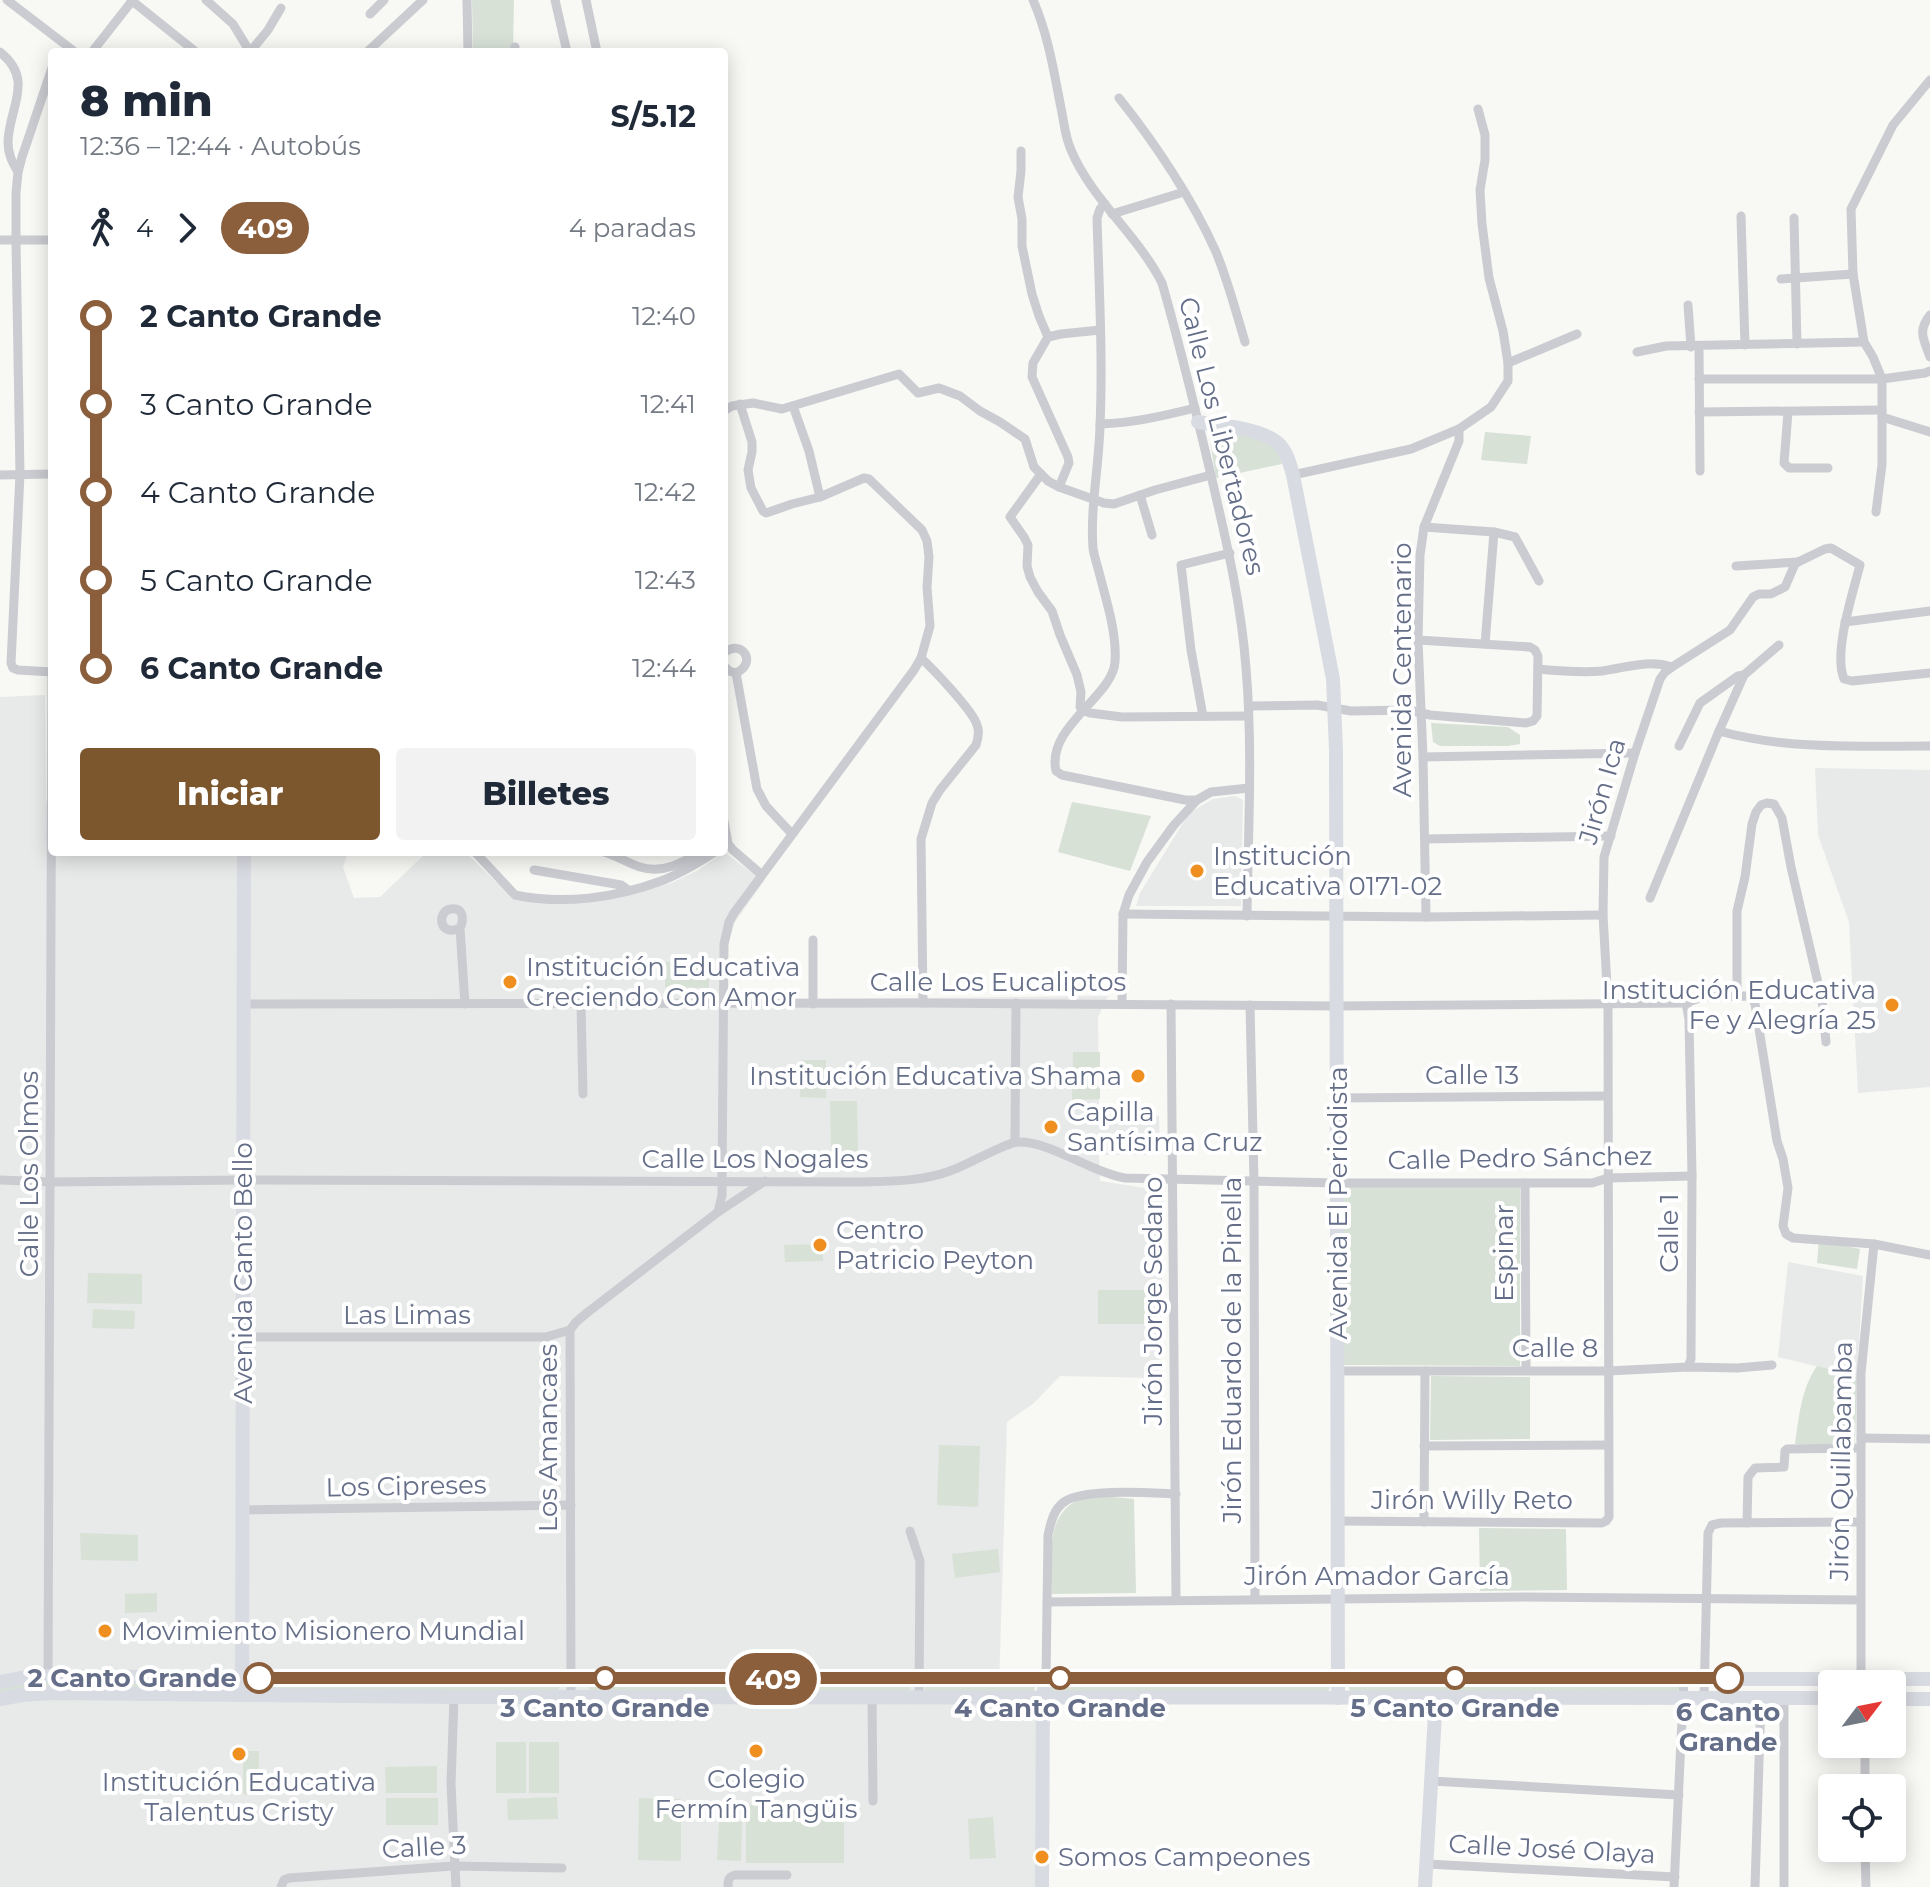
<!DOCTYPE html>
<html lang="es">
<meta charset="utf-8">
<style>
:root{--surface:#fff;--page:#f2f2f3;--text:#1f2937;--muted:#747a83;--accent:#7c572d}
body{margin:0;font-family:Montserrat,sans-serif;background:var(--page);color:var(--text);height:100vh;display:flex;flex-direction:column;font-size:30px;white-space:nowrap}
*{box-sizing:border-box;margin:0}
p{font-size:26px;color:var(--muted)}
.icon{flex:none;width:44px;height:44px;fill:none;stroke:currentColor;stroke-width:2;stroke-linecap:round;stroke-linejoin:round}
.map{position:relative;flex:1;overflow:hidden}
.panel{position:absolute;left:48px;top:48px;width:680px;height:808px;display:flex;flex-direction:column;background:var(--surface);border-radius:8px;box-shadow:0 4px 20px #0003}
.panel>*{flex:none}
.badge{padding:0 16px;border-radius:26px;font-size:28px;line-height:52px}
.needle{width:52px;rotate:58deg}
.fabs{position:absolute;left:1818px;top:1670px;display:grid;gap:16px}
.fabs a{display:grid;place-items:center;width:88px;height:88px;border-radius:8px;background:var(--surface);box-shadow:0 4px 20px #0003;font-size:40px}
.map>.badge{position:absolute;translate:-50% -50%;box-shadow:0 0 0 4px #fff}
.legs{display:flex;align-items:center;gap:12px;height:88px;padding:0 32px;font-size:26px}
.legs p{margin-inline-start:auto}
.summary{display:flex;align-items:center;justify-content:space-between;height:136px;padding:0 32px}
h1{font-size:44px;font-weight:800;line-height:60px}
.action{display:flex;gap:16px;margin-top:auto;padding:16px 32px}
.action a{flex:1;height:92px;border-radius:8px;background:var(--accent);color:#fff;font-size:32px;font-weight:800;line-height:92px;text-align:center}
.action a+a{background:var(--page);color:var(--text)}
ul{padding:0 32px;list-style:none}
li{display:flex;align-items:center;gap:28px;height:88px;font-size:30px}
li i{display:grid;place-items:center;width:12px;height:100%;margin:0 10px;background:currentColor}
li i::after{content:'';width:20px;height:20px;margin:-10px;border:6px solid;border-radius:50%;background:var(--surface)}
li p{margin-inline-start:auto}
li:first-child i{background:linear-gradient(#0000 50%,currentColor 0)}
li:last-child i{background:linear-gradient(currentColor 50%,#0000 0)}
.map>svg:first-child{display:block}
.built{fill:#e8e9e9}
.green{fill:#d7e1d6}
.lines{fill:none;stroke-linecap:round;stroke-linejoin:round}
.street{stroke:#cbccd1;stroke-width:9}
.secondary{stroke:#d9dbe2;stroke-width:14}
.primary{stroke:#d9dbe2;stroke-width:14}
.line-1-casing{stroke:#fff;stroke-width:18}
.line-1{stroke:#8b5e3c;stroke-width:12}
.poi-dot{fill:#ee8f20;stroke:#fff;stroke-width:3}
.stop-1-dot{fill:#fff;stroke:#8b5e3c;stroke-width:4}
.labels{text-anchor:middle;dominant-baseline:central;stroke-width:8;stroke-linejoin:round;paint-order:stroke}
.street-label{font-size:26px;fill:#656e88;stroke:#fff}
.poi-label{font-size:26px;fill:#656e88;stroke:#fff;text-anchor:start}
.stop-label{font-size:26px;font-weight:bold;fill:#656e88;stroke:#fff}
</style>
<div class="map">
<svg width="1930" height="1887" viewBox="0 0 1930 1887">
<rect width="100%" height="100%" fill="#f8f8f5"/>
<g class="built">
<polygon points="45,695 46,801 52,802 52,852 348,852 343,867 354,898 380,897 427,852 465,852 508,893 615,898 671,883 697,871 724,852 764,881 735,922 728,945 728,1000 1108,996 1098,1017 1099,1114 1159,1116 1160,1155 1099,1155 1100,1181 1164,1191 1160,1378 1060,1376 1034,1403 1007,1422 999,1689 1039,1703 1038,1887 0,1887 0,697"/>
<polygon points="1815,768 1930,770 1930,1087 1858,1093 1849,922 1818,835"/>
<polygon points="1235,796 1243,800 1241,906 1136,906 1140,893 1189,813 1213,799"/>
<polygon points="1788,1262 1863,1276 1857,1376 1778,1357"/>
</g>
<g class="green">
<polygon points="472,0 514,0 513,52 473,52"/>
<path d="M 1208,429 C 1227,432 1266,434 1278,451 C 1280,455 1281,460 1282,464 L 1216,478 Z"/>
<polygon points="1485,432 1531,436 1527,464 1481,460"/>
<polygon points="1431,723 1508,727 1520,735 1520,744 1508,746 1440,746 1433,742"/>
<polygon points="1072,802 1151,816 1130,871 1058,852"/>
<polygon points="665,962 709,963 709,988 665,987"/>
<polygon points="1073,1052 1100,1052 1100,1099 1072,1100"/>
<polygon points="801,1060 826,1060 826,1098 800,1097"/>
<polygon points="830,1101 857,1101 858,1151 831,1151"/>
<polygon points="1344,1187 1520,1187 1520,1366 1344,1365"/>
<polygon points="1819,1240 1860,1249 1857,1269 1817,1263"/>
<polygon points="822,1244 823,1261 785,1262 784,1245"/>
<polygon points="88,1273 142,1274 142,1304 87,1303"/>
<rect x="1098" y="1290" width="48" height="34"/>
<polygon points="93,1309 135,1311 134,1329 92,1328"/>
<path d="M 1817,1366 L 1857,1376 L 1855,1445 L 1795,1444 C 1799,1417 1801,1389 1817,1366 Z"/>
<polygon points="1431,1376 1530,1377 1530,1439 1430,1440"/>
<polygon points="939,1445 980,1446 978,1507 937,1505"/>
<path d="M 1113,1497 L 1134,1499 L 1136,1593 L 1052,1594 C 1052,1563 1043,1513 1081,1499 C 1090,1496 1103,1497 1113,1497 Z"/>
<polygon points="1479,1528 1566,1529 1567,1590 1480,1591"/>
<polygon points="80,1533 138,1535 138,1561 81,1560"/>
<polygon points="998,1549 1000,1572 955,1578 952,1554"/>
<polygon points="157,1593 157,1612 125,1613 125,1594"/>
<polygon points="16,1682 229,1682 232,1687 229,1691 0,1692 0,1686"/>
<polygon points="557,1682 560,1686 558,1690 254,1691 252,1684"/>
<polygon points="1051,1682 1330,1682 1330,1688 1328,1691 1048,1692"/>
<polygon points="930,1683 1036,1683 1034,1691 928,1691 925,1690 926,1686"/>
<polygon points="588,1684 909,1684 910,1690 907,1692 590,1691"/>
<polygon points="1348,1684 1680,1684 1678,1692 1350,1692"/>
<rect x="496" y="1742" width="30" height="51"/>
<rect x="529" y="1742" width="30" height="51"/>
<polygon points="243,1751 259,1751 258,1795 243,1794"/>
<polygon points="437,1766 437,1793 386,1793 385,1767"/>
<polygon points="557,1797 558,1819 508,1820 507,1799"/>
<rect x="386" y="1798" width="52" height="27"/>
<polygon points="639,1798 681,1799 681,1861 638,1860"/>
<polygon points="746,1805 844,1806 844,1863 746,1863"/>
<polygon points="993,1817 996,1858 970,1859 968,1819"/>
<polygon points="719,1821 742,1822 741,1861 717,1860"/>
</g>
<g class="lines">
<g class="street">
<polyline points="7,0 75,52"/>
<polyline points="131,0 196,52"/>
<polyline points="206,0 233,24 250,52 268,30 281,8"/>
<polyline points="467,0 468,52"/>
<polyline points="555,0 567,52"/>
<polyline points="586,0 597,52"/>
<path d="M 1033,0 C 1048,34 1054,72 1061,108 C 1064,122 1065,137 1071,150 C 1092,200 1138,235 1162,283 C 1180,345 1195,408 1210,471 C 1225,536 1241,600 1246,668 C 1253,750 1248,834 1247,916"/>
<polyline points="370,14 384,0"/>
<path d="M 0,52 C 35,80 9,107 8,142 C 8,154 12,162 18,172"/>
<polyline points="92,52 132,1"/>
<polyline points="367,52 423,0"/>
<polyline points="515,52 515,47"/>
<path d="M 1119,98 C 1155,143 1193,200 1216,252 C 1228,281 1236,312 1245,342"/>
<polyline points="1021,151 1021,171 1018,197 1022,219 1022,246 1032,294 1039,316 1048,337"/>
<path d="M 1105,204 L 1100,209 L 1097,218 C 1099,287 1103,357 1100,426 C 1099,465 1090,509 1093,548 C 1094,556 1097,564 1099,572 C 1106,600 1117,632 1115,662 C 1113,696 1046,727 1056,771 L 1062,775 L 1185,800 L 1197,800 L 1211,792 L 1249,788"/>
<polyline points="1112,214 1184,192"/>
<polyline points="1741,216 1745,345"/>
<polyline points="1794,218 1797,344"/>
<polyline points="0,240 52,240"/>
<polyline points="1781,279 1853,274"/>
<polyline points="1688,305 1691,347"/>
<path d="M 1930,315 C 1917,331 1924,340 1930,357"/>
<polyline points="1699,346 1700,471"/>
<polyline points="1637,352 1666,346 1864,342"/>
<polyline points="1508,363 1577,334"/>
<polyline points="1699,379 1882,379 1925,373 1930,371"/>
<polyline points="793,406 809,451 820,497"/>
<polyline points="724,411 732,406 753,403 782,409 899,374 918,393 939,388 960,396 980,411 1000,422 1025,439 1034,467 1048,481 1059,487 1104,503 1114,504 1155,490 1211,475"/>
<polyline points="1699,412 1882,410"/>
<polyline points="1788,412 1784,463 1789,468 1828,468"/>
<polyline points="1882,417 1930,432"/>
<path d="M 1100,424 C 1133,423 1163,416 1195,408"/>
<polyline points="1041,474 1010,517 1024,537 1028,545 1027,566 1030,577 1038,592 1052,611 1060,635 1077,675 1081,692 1080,707 1082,710"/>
<polyline points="0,475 52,474"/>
<polyline points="1293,475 1411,449 1459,429 1491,407 1508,381 1508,363 1503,331 1489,278 1482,224 1480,190 1485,160 1485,135 1478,109"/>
<polyline points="1059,487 1069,463 1068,457 1032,377 1033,363 1048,337 1061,334 1100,330"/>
<polyline points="1140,495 1152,535"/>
<polyline points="1876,512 1882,465 1882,379 1873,357 1864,342 1853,274 1851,209 1893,125 1930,80"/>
<polyline points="1424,527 1494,532 1515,537 1539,581"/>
<polyline points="1736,566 1798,562"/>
<polyline points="1845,622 1930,611"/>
<polyline points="1485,644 1494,532"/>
<path d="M 724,653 C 742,638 758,663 736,673"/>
<path d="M 921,658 C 934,670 973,711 977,725 C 980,732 978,739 976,745 L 940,790 L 932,803 L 921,839 L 923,1003"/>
<polyline points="724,666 729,671 736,673"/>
<path d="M 1538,669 C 1559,671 1580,673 1602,671 C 1626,668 1647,659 1672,667"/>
<polyline points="736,673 757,789 766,806 792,834"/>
<polyline points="1249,706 1317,705 1351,711 1409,710 1430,715 1526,723 1533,721 1537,716 1538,656 1535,650 1530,647 1418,640"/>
<polyline points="1082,710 1090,713 1122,717 1248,716"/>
<polyline points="1203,716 1191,650 1181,565 1230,553"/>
<path d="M 1719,731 C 1787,750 1860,746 1930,746"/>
<polyline points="1679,746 1700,703 1738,676 1744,675 1779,645"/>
<polyline points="1423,757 1635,753"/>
<polyline points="724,821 728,844 733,850 762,875"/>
<polyline points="1425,839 1611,836"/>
<path d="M 475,852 L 515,895 C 563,905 615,898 661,881 C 680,874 698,863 715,852"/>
<path d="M 604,852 C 617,856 628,863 640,867 C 663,874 682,863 701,852"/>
<polyline points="534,870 621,885 628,890"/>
<polyline points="1650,898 1719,731 1744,675"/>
<polyline points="1123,914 1426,917 1603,915"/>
<polyline points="1426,917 1423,757 1418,640 1420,555 1424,527 1459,441 1459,429"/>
<path d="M 460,928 C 439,938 436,911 451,909 C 464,907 464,920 460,928 L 465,1004"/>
<polyline points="813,940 813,1004"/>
<polyline points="1737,996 1737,911 1745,877 1752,824 1756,812 1761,805 1767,803 1774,804 1782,818 1791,867 1822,1000 1826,1042"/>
<polyline points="1686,1003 1689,1019 1692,1176 1691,1359 1688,1367"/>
<polyline points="243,1004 923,1003 1337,1006 1686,1003 1702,997 1746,996 1752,998 1755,1004 1777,1141 1783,1159 1788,1188 1783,1226 1786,1234 1793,1238 1874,1244 1930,1255"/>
<polyline points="581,1004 583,1094"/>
<polyline points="1122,1004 1123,914 1129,895 1147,862 1174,825 1197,800"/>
<polyline points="1171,1004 1176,1599"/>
<polyline points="1250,1005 1254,1181 1255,1598"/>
<polyline points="1337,1098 1608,1096"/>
<polyline points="1015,1141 1016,1003"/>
<path d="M 0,1180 L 51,1182 L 242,1180 L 857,1182 C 889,1181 920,1182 950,1171 C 966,1166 1006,1142 1019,1142 C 1052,1142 1090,1172 1125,1178 L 1338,1183 L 1592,1183 L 1608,1178 L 1692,1176"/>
<polyline points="1525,1183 1526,1370"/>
<polyline points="718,1212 722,1195 722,1181 724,944 729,922 734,913 914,670 921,658 930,626 927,587 929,557 927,541 922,530 869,479 864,478 820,497 792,504 772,511 766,513 763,511 751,488 748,470 752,452 752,442 740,404"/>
<polyline points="244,1337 546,1337 570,1330"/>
<polyline points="1338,1371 1608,1371 1688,1367 1737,1368 1772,1365"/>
<polyline points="1861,1438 1930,1439"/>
<polyline points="1424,1446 1608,1445"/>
<polyline points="243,1510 571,1505"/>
<path d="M 1337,1521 L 1602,1523 L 1606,1521 L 1609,1517 L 1608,1004 L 1603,915 L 1604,857 L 1635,753 L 1660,679 L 1665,672 L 1672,667 L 1730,630 L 1753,597 L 1759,594 L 1771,594 L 1785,587 L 1795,564 L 1798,562 L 1825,549 L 1831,548 L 1860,565 C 1853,593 1833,652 1844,679 L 1852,681 L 1930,673"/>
<polyline points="1424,1522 1425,1371"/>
<polyline points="1747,1523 1748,1477 1755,1468 1784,1467 1785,1451 1787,1449 1860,1448"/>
<polyline points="910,1531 920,1561 919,1697"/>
<polyline points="1047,1602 1524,1597 1860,1600"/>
<polyline points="48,1676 52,672 18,670 13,668 11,663 20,474 16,241 16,193 18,172 22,157 52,68"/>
<path d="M 1046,1678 L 1048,1535 C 1051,1523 1053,1510 1064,1502 C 1084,1488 1151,1493 1176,1494"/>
<polyline points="1861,1679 1861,1373 1874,1244"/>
<polyline points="571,1696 570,1330 576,1322 588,1312 718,1212 765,1181"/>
<polyline points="454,1697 451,1784 456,1887"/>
<polyline points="872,1697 873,1801"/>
<polyline points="1704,1698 1708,1533 1712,1525 1721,1523 1860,1522"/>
<polyline points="1865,1744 1865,1788"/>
<polyline points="1431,1781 1679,1795"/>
<polyline points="1865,1848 1866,1887"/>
<polyline points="1427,1864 1675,1877"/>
<polyline points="281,1887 284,1880 289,1878 453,1866 562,1868"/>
<path d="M 728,1887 C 728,1880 728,1877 735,1875 L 787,1875"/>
<polyline points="1674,1887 1684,1678"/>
<polyline points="1755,1887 1761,1698"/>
<polyline points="1784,1887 1784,1698"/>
</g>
<g class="secondary">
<path d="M 1198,422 C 1221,426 1264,428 1280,445 C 1287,453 1290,464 1293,475 L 1333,679 L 1336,750 L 1338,1698"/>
<polyline points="242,1688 244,852"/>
<polyline points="1042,1887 1043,1696 1046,1678"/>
<polyline points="1425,1887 1436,1697"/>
</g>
<g class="primary">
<polyline points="0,1682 27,1677 48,1676 242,1678 1930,1679"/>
<polyline points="0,1699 22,1695 52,1693 454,1697 1832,1698"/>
<polyline points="1892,1699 1930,1699"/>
</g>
</g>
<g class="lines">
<defs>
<polyline id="line-1" points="259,1678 1728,1678"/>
</defs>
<use href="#line-1" class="line-1-casing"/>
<use href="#line-1" class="line-1"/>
</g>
<g class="poi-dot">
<circle cx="1197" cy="871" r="8"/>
<circle cx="510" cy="982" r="8"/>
<circle cx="1892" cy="1005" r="8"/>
<circle cx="1138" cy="1076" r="8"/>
<circle cx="1051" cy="1127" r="8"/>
<circle cx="820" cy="1245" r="8"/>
<circle cx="105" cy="1631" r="8"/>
<circle cx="756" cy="1751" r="8"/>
<circle cx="239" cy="1754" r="8"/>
<circle cx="1042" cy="1857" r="8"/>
</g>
<g class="stop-1-dot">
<circle cx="259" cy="1678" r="14"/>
<circle cx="605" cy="1678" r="10"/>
<circle cx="1060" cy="1678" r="10"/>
<circle cx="1455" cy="1678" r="10"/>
<circle cx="1728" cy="1678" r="14"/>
</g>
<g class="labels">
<g class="street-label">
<text transform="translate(1222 436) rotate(76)">Calle Los Libertadores</text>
<text transform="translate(1402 670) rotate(-90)">Avenida Centenario</text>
<text transform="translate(1602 791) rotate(-74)">Jirón Ica</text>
<text x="998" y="982">Calle Los Eucaliptos</text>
<text x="1472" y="1075">Calle 13</text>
<text transform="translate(1520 1158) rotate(-1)">Calle Pedro Sánchez</text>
<text x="755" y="1159">Calle Los Nogales</text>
<text transform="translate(29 1174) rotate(-90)">Calle Los Olmos</text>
<text transform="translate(1338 1203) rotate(-90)">Avenida El Periodista</text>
<text transform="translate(1669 1233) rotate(-90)">Calle 1</text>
<text transform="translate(1504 1253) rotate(-90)">Espinar</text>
<text transform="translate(243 1273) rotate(-90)">Avenida Canto Bello</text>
<text transform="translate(1153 1301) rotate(-90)">Jirón Jorge Sedano</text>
<text x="407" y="1315">Las Limas</text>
<text x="1555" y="1348">Calle 8</text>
<text transform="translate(1232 1350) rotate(-90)">Jirón Eduardo de la Pinella</text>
<text transform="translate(548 1438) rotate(-90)">Los Amancaes</text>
<text transform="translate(1841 1461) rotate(-89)">Jirón Quillabamba</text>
<text transform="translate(406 1486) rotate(-1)">Los Cipreses</text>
<text x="1472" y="1500">Jirón Willy Reto</text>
<text x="1377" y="1576">Jirón Amador García</text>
<text transform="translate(424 1847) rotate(-3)">Calle 3</text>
<text transform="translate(1552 1849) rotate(3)">Calle José Olaya</text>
</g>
<g class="poi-label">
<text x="1213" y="856">Institución<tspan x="1213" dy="30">Educativa 0171-02</tspan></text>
<text x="526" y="967">Institución Educativa<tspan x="526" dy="30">Creciendo Con Amor</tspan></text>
<text x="1876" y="990" text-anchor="end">Institución Educativa<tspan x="1876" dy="30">Fe y Alegría 25</tspan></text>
<text x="1122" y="1076" text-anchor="end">Institución Educativa Shama</text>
<text x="1067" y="1112">Capilla<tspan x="1067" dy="30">Santísima Cruz</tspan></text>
<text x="836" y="1230">Centro<tspan x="836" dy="30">Patricio Peyton</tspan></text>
<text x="121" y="1631">Movimiento Misionero Mundial</text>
<text x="756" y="1779" text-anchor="middle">Colegio<tspan x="756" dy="30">Fermín Tangüis</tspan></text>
<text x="239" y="1782" text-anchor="middle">Institución Educativa<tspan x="239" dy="30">Talentus Cristy</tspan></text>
<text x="1058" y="1857">Somos Campeones</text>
</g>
<g class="stop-label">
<text x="237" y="1678" text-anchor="end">2 Canto Grande</text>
<text x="605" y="1708">3 Canto Grande</text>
<text x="1060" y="1708">4 Canto Grande</text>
<text x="1455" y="1708">5 Canto Grande</text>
<text x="1728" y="1712">6 Canto<tspan x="1728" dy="30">Grande</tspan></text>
</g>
</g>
</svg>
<div class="fabs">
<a><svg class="needle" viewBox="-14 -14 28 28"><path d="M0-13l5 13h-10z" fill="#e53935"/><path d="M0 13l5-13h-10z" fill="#747a83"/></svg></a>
<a><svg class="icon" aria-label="locate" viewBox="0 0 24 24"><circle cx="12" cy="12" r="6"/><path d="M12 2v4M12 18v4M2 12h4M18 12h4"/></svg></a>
</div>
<b class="badge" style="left:773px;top:1679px;background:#8b5e3c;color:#fff">409</b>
<section class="panel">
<div class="summary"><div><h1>8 min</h1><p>12:36 – 12:44 · Autobús</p></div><b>S/5.12</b></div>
<div class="legs"><svg class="icon" aria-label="walk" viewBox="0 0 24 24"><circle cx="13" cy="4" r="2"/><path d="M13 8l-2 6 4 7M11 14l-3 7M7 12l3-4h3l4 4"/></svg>4<svg class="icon" aria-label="forward" viewBox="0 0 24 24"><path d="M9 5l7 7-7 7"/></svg><b class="badge" style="background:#8b5e3c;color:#fff">409</b><p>4 paradas</p></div>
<ul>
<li><i style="color:#8b5e3c"></i><b>2 Canto Grande</b><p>12:40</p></li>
<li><i style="color:#8b5e3c"></i><span>3 Canto Grande</span><p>12:41</p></li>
<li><i style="color:#8b5e3c"></i><span>4 Canto Grande</span><p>12:42</p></li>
<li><i style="color:#8b5e3c"></i><span>5 Canto Grande</span><p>12:43</p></li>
<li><i style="color:#8b5e3c"></i><b>6 Canto Grande</b><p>12:44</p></li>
</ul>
<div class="action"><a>Iniciar</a><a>Billetes</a></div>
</section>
</div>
